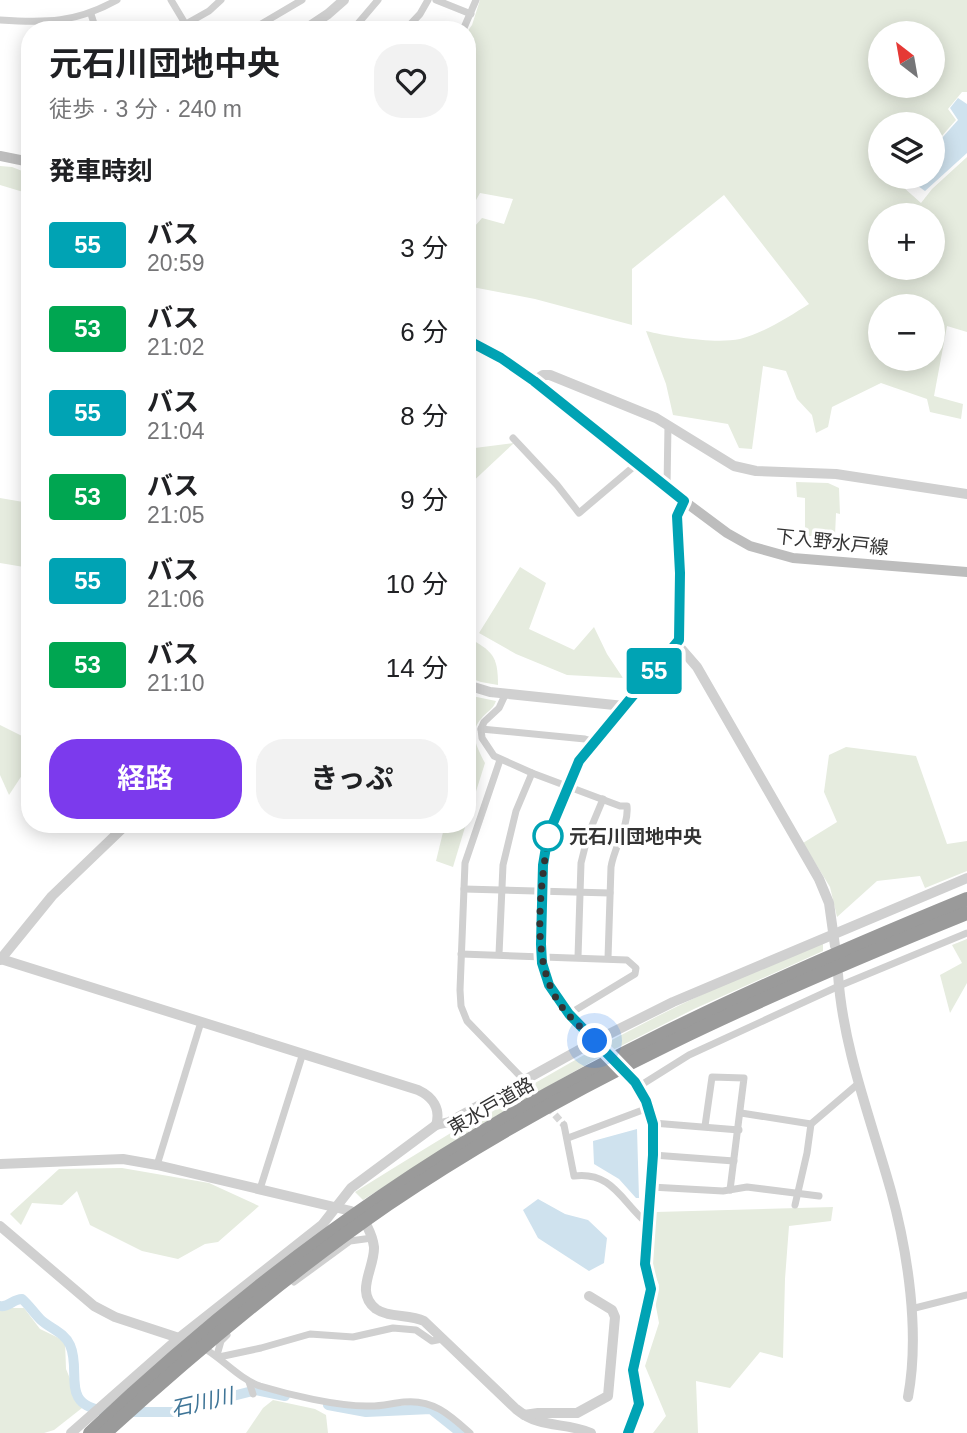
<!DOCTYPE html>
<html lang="ja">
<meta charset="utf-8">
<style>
:root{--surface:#fff;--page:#f2f2f2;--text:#202124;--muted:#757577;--accent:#7c3aed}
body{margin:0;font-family:Helvetica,"Noto Sans JP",sans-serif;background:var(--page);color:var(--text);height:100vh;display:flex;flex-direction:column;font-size:26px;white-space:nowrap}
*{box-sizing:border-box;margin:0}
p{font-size:23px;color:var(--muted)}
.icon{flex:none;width:38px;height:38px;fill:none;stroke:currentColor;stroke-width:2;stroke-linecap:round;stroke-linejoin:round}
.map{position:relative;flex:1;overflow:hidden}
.side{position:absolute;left:21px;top:21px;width:455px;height:812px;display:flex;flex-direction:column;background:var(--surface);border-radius:28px;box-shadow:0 4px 18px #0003}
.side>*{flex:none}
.badge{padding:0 14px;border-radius:5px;font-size:24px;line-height:46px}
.needle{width:46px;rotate:329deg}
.buttons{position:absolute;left:868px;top:21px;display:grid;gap:14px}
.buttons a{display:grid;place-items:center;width:77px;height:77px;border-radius:50%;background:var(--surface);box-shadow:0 4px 18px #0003;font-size:35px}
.you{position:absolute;width:35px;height:35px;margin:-18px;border:5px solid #fff;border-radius:50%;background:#1a73e8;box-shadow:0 0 0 10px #1a73e833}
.map>.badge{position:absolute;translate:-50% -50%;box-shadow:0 0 0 4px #fff}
h2{padding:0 28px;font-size:26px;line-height:63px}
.round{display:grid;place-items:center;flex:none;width:74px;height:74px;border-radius:28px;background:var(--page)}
.summary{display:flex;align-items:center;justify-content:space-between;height:119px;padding:0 28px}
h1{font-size:33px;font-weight:700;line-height:52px}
.button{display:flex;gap:14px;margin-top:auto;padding:14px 28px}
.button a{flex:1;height:80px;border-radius:28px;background:var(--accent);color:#fff;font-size:28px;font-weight:700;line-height:80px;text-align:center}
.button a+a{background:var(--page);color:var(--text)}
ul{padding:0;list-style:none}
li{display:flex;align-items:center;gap:21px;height:84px;padding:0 28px}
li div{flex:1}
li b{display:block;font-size:26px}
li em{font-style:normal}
li .badge{min-width:77px;font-weight:700;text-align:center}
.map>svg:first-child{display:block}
.green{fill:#e6ecdf;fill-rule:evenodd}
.water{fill:#cfe2ee}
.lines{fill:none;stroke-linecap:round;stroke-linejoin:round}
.river{stroke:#cfe2ee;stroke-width:10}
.minor-tunnel{stroke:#d6d6d6;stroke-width:7;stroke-dasharray:7 3.5;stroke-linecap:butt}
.minor{stroke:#d0d0d0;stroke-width:7}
.tertiary{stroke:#d0d0d0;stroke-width:10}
.secondary{stroke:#bdbdbd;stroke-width:10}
.motorway{stroke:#9a9a9a;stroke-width:14}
.line-casing{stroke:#fff;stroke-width:16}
.line{stroke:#00a3b4;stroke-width:10}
.walk{stroke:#333;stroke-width:7;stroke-dasharray:0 12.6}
.stop-dot{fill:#fff;stroke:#00a3b4;stroke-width:3.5}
.labels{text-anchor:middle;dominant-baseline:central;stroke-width:7;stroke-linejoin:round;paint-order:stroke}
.street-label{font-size:19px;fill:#333;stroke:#fff}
.stop-label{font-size:19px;font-weight:bold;fill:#333;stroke:#fff;text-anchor:start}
.water-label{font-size:21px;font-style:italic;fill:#3f7597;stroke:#fff}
</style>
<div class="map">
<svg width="967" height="1433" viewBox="0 0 967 1433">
<rect width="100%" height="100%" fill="#fff"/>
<g class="green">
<path d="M 480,0 L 967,0 L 967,92 L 962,92 L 948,109 L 956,120 L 933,146 L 933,124 L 880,124 L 880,177 L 911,177 L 903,187 L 921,203 L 932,189 L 967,157 L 967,332 L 947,326 L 934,396 L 963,404 L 961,419 L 930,412 L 927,399 L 881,383 L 832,407 L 828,427 L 816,433 L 812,415 L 797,399 L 786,371 L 763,366 L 752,449 L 739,448 L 728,424 L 673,415 L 666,384 L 646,331 C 670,337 716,344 740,339 C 762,334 790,316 809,304 L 724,195 L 632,269 L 632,325 L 535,299 L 467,286 L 467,235 L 482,218 L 504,224 L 513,199 L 480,193 L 471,209 L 467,207 L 467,32 L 472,25 ZM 880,33 L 933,33 L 933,86 L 880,86 ZM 880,215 L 933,215 L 933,268 L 880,268 ZM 880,306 L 933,306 L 933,359 L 880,359 Z"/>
<polygon points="0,166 12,167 30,174 30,194 0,185"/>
<polygon points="514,443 467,487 467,449"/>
<polygon points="796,482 828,483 839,488 840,514 836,513 835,536 805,536 805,498 797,497"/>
<polygon points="0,498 29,503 30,568 0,563"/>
<polygon points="520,567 546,583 529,629 574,650 594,627 607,654 623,678 567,675 516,654 479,633"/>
<path d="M 467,637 C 492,651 498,655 498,685 L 481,682 L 467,677 Z"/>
<path d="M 467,695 L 496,701 C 493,710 486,712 481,719 C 468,733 478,749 485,763 L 467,820 Z"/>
<polygon points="0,725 30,740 30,763 9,795 0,775"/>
<polygon points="846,747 916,756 947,844 967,841 967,871 925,888 920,876 877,881 837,917 830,887 803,843 837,822 824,792 829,755"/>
<polygon points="445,824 466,824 453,867 436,861"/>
<polygon points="967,939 967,983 950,1013 940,975 962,963 952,945"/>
<path d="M 823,941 L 823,951 L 694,1009 L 605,1054 L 475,1128 L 363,1200 L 355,1192 C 462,1126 569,1059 682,1004 C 728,982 776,962 823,941 Z"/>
<polygon points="122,1168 209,1183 259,1206 218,1242 205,1244 178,1259 142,1251 90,1225 77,1191 62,1205 32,1203 21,1225 10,1214 59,1169"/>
<polygon points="833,1207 831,1221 789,1226 785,1279 783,1358 760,1352 730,1388 696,1381 698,1433 653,1433 666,1416 645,1366 659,1323 655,1301 659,1285 652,1268 656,1212"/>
<polygon points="0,1308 24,1308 40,1329 65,1341 66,1369 82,1408 54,1430 44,1433 0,1433"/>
<polygon points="273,1400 315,1409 326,1415 328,1433 246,1433 263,1408"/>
</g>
<g class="water">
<polygon points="958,98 967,104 967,153 925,191 911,181 914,177 933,177 934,147 958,120 950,108"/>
<polygon points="637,1129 639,1198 636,1198 619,1179 594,1164 593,1141"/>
<polygon points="538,1199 565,1214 588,1220 607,1238 604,1263 589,1271 538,1238 523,1210"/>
</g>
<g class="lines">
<g class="river">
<path d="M 0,1306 C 8,1308 13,1299 22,1299 C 29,1305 34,1313 41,1320 C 51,1329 64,1332 70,1345 C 82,1372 59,1405 105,1411"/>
<polyline points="328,1405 366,1412 431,1409 461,1433"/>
<polyline points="124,1412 179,1412 202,1400 217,1400 256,1390 285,1396"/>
</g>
<g class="minor-tunnel">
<polyline points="522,1079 540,1099"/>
<polyline points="548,1107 564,1125"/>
</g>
<g class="minor">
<polyline points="171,0 189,30"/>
<polyline points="436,0 471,14"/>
<polyline points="91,14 96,30"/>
<path d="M 0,20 C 46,23 76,23 117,0"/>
<polyline points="186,24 209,11 221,0"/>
<polyline points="251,30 302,0"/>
<polyline points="357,30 355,27 378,0"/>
<polyline points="405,30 420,14 428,0"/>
<polyline points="463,30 476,0"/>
<polyline points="513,438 557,485 579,513 638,463"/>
<polyline points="667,487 668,425"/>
<path d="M 506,693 L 499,708 L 484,722 L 481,729 L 482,738 L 494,756 L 532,773 L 620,806 L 627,806 C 629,826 614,847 611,867 L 608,958"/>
<polyline points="481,729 585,739 595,742"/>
<polyline points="500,760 465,863 460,990 461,1006 467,1021 521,1077"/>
<polyline points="464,889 610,893"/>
<polyline points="461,954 627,960 636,968 635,974 569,1014"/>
<polyline points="499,954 503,865 516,811 532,773"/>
<polyline points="578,957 581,863 588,835 603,799"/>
<polyline points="638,1087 689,1055 839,986 967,933"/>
<polyline points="741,1113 811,1124 859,1083"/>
<polyline points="653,1123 739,1130"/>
<path d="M 564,1125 L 574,1176 C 613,1171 622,1203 648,1224"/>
<polyline points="705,1126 712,1077 744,1078 730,1190"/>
<polyline points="568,1138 648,1108"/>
<polyline points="653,1155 734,1161"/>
<polyline points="157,1165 201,1022"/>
<polyline points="651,1187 723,1191 747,1187 819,1196"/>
<polyline points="260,1189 303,1053"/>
<polyline points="795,1205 807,1153 811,1124"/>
<polyline points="294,1282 350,1241 372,1238"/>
<polyline points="911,1309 967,1295"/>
<path d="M 202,1347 C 222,1358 239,1379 260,1386 C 290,1395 336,1406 367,1406 C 379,1407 392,1403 404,1402 C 433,1399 450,1415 470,1433"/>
<polyline points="217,1355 221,1341 227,1335"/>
<polyline points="219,1357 261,1348 310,1334 353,1337 393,1328 416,1330 432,1341 442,1339"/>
<polyline points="249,1382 253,1394"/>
</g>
<g class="tertiary">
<polyline points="304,30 328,14 344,0"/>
<polyline points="534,381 543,375 550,375 656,418 734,466 756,471 836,474 967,494"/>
<polyline points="677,644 697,667 819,879 829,903 835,946"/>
<polyline points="467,685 490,692 624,706"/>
<path d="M 1,959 L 418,1090 C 433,1097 441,1109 436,1125"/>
<polyline points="0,960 52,896 127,824"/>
<path d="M 838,974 C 843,1049 871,1119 891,1191 C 908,1253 920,1333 908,1397"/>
<polyline points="603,1048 563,1007 546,976 541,944 545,852 548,835 579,761 679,640 680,573 677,516 684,501"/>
<polyline points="0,1164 123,1159 157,1165 351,1211"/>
<polyline points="0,1226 94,1306 115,1317 179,1338"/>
<path d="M 367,1226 C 370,1232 373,1239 374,1247 C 375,1268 354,1292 376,1309 C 389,1318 409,1314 424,1321 L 516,1409 C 542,1430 563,1421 591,1433"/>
<polyline points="524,1415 538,1413 577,1413 608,1396 615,1317 612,1310 589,1296"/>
<polyline points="71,1433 179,1338 322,1225 351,1188 436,1125 449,1122 595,1041 673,1002 967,878"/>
<polyline points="628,1433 639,1404 633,1370 651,1289 645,1264 654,1133 646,1101 632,1079"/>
</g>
<g class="secondary">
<polyline points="0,156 30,162"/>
<polyline points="467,340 501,358 534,381 684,501 727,533 750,546 793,558 967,572"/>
</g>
<g class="motorway">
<path d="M 90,1433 C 181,1347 278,1267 382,1196 C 563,1072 765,982 967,899"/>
<path d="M 105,1433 C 195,1351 288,1273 388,1204 C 568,1082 767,994 967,913"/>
</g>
</g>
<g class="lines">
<defs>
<polyline id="line" points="467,340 501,358 534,381 684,501 677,516 680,573 679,640 579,761 548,835 543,865 541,944 542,963 549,985 569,1014 635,1082 646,1101 653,1124 653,1155 645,1264 651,1289 633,1370 639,1404 628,1433"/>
</defs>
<use href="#line" class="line-casing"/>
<use href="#line" class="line"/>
<path class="walk" d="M 548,836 C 542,881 529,957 558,1001 C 567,1016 582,1028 595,1041"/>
</g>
<circle class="stop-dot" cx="548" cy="836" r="14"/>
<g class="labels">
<g class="street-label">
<text transform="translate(832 542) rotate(6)">下入野水戸線</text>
<text transform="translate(491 1106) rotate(-30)">東水戸道路</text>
</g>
<g class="stop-label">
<text x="569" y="836">元石川団地中央</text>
</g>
<g class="water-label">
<text transform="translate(202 1402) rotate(-13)">石川川</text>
</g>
</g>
</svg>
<div class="buttons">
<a><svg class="needle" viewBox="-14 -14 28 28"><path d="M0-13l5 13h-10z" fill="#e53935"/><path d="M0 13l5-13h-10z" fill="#757577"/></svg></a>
<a><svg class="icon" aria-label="layers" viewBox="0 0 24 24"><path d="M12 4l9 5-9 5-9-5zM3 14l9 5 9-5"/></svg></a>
<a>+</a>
<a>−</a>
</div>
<div class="you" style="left:595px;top:1041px"></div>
<b class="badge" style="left:654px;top:671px;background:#00a3b4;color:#fff">55</b>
<section class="side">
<div class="summary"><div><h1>元石川団地中央</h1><p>徒歩 · 3 分 · 240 m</p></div><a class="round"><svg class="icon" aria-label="heart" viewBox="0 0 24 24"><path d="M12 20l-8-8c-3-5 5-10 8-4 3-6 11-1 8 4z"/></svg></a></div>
<h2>発車時刻</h2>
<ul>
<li><span class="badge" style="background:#00a3b4;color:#fff">55</span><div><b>バス</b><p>20:59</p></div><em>3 分</em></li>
<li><span class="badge" style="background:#00a651;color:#fff">53</span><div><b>バス</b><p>21:02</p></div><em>6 分</em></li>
<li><span class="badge" style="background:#00a3b4;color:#fff">55</span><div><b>バス</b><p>21:04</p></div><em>8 分</em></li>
<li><span class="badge" style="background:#00a651;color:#fff">53</span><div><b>バス</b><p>21:05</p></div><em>9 分</em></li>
<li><span class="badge" style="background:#00a3b4;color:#fff">55</span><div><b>バス</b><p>21:06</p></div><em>10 分</em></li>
<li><span class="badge" style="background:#00a651;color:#fff">53</span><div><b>バス</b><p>21:10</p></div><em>14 分</em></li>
</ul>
<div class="button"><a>経路</a><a>きっぷ</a></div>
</section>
</div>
